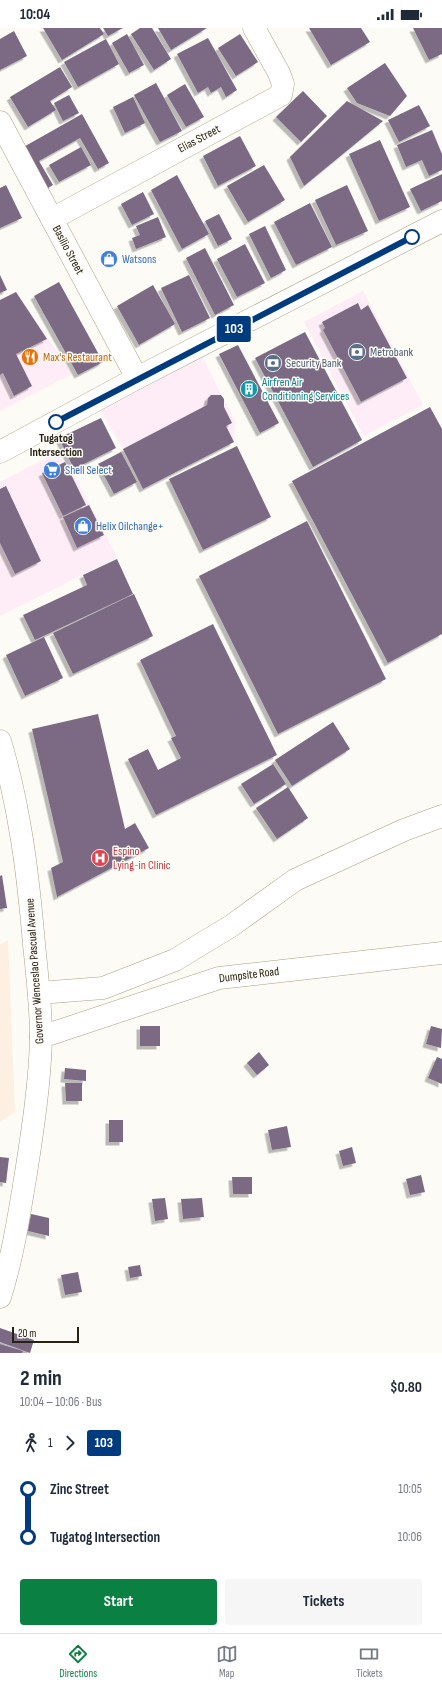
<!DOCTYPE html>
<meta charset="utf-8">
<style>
:root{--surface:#fff;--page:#f6f6f7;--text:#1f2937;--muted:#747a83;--line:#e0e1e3;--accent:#0b8043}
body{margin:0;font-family:"Sofia Sans Condensed",sans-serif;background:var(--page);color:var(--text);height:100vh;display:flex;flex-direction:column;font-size:15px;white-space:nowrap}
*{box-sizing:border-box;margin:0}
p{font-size:13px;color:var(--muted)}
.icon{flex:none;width:22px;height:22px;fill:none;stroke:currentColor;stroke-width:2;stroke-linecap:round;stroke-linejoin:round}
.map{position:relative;height:1325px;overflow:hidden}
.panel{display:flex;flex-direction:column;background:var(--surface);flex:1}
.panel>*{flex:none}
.badge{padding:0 8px;border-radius:3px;font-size:14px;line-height:26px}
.scale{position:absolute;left:12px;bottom:10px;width:67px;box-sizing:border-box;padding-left:4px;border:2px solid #262216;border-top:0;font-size:11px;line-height:14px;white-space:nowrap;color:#262216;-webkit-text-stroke:3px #fdfbf5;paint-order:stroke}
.map>.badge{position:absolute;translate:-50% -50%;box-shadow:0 0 0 2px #fff}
.legs{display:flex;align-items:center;gap:6px;height:44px;padding:0 20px;font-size:13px}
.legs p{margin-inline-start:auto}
.summary{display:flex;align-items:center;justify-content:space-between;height:68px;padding:0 20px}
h1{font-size:22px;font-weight:700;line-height:30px}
.primary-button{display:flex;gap:8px;margin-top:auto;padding:8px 20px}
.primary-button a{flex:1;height:46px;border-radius:4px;background:var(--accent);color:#fff;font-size:16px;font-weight:700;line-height:46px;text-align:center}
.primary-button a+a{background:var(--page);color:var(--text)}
ul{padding:0 20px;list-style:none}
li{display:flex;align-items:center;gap:14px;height:48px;font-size:15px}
li i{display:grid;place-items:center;width:6px;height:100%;margin:0 5px;background:currentColor}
li i::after{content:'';width:10px;height:10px;margin:-5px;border:3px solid;border-radius:50%;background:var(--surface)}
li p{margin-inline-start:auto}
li:first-child i{background:linear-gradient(#0000 50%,currentColor 0)}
li:last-child i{background:linear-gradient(currentColor 50%,#0000 0)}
.status{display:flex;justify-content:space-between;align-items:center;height:28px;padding:0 20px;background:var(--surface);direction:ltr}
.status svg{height:11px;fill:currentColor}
.tabs{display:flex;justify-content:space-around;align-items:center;height:56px;border-top:1px solid var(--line);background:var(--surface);font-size:11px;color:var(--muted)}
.tabs a{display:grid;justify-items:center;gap:2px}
.tabs .on{color:var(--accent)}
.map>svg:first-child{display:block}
.commercial{fill:#feecf6}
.industrial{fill:#fdefe1}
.building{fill:#7b6b84;filter:url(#shadow)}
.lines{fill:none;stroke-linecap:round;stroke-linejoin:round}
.minor-casing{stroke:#aba183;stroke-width:23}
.major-casing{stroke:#aba183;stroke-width:23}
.minor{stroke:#fff;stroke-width:22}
.major{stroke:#fff;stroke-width:22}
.line-1-casing{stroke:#fff;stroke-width:9}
.line-1{stroke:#003b80;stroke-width:6}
.stop-1-dot{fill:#fff;stroke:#003b80;stroke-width:2}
.labels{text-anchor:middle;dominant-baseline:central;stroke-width:3;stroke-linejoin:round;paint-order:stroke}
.street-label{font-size:12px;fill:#262216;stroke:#fdfbf5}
.shop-label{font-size:12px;fill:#366cbe;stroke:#fdfbf5;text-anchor:start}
.service-label{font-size:12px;fill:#4e5e75;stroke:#fdfbf5;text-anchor:start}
.food-label{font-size:12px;fill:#c56008;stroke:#fdfbf5;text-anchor:start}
.culture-label{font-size:12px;fill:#0d838f;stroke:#fdfbf5;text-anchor:start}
.stop-label{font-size:12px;font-weight:bold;fill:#262216;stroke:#fdfbf5}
.health-label{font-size:12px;fill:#be3a42;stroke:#fdfbf5;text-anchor:start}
</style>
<div class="status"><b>10:04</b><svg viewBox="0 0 49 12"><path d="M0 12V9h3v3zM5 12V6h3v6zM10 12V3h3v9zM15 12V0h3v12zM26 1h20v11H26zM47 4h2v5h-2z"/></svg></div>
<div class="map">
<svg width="442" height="1325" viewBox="0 0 442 1325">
<defs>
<filter id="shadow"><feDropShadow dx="-3.5" dy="3.5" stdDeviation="0" flood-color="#0004"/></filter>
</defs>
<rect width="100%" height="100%" fill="#fdfbf5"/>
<g class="commercial">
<polygon points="363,263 423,377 364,408 304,294"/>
<polygon points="16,264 72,346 0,383 0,272"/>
<polygon points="200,324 235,394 234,414 143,461 123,421 97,376"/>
<polygon points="61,422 117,529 0,588 0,454"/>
</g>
<polygon class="industrial" points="8,912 15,1084 0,1094 0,917"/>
<g class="building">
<polygon points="43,0 100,0 104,6 62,32"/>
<polygon points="103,0 123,0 108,8"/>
<polygon points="140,0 152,0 171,31 154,42 131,6"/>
<polygon points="158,0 207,0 171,22"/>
<polygon points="309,0 361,0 370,14 331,37"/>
<polygon points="413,0 442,0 442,26 429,32"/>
<polygon points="14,3 27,28 0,42 0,11"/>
<polygon points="127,6 144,37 129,45 112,15"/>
<polygon points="240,6 258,34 236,48 218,20"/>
<polygon points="208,10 237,62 226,69 221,59 211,65 208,59 198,65 177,26"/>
<polygon points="106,11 119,36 78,59 64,34"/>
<polygon points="385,35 407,68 390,88 357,75 347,60"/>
<polygon points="60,39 72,59 50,73 56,82 28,99 10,69"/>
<polygon points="156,55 182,103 160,114 134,67"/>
<polygon points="185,56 204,89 186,99 167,67"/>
<polygon points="303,63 327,88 301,114 276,89"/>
<polygon points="69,67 79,85 63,93 54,75"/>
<polygon points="133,69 145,95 125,105 113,79"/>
<polygon points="347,73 383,93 304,158 290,129"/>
<polygon points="419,77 430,98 399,114 388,92"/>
<polygon points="82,86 109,135 98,141 80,110 39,133 53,157 43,163 20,121"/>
<polygon points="432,102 442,126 442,142 429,148 422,132 406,139 397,117"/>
<polygon points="240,108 256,138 218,158 203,128"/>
<polygon points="380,112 410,179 379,193 349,126"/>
<polygon points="81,119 91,137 59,154 49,137"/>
<polygon points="264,137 285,172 248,194 227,158"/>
<polygon points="442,146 442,173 421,183 410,161"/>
<polygon points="177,147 209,206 182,221 151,162"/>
<polygon points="6,157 22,190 0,200 0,160"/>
<polygon points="347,157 368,203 336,217 315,172"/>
<polygon points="143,164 154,186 132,197 121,176"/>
<polygon points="310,175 332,219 296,237 274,194"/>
<polygon points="219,186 232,211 218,218 205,193"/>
<polygon points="158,189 166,209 136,221 132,210 140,207 136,198"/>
<polygon points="265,198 286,242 271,250 249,206"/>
<polygon points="245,216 265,255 237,269 217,231"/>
<polygon points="205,220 234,277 215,287 186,230"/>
<polygon points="0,247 7,262 0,265"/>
<polygon points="189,247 210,290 182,304 161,260"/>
<polygon points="59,254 103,334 78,347 34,268"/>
<polygon points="153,257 175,296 139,317 117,278"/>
<polygon points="16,264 47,311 16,326 32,358 14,368 3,345 0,347 0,272"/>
<polygon points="358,275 361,282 368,277 407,350 361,374 323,302 325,300 322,294"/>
<polygon points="305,304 362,412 313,439 255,330"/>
<polygon points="238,317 279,395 260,405 219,326"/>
<polygon points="211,367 221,367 224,371 224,379 232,395 226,398 234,414 143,461 123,421 207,377 208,370"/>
<polygon points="430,379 442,401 442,606 388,635 292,453"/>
<polygon points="101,390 116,420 74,441 59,410"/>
<polygon points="237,418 271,489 203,522 169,451"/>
<polygon points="121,424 137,454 114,466 98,436"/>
<polygon points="65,434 86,477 63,488 42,445"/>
<polygon points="6,458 41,533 15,546 0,515 0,461"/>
<polygon points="89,477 104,507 77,520 63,489"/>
<polygon points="307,493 386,651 278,706 199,548"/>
<polygon points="117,531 133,566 35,612 23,587 87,557 83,547"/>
<polygon points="134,566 153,608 73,646 53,605"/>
<polygon points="213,596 277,727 156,787 128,731 148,721 158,742 181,730 171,710 176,708 140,632"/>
<polygon points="44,609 63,650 25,668 6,627"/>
<polygon points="98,686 125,801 135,795 149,820 57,869 51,840 63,834 32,701"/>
<polygon points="333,694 350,721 292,758 275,732"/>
<polygon points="273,736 286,756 254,776 241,756"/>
<polygon points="288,759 308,790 277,811 256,780"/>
<polygon points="2,847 7,880 0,881 0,848"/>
<rect x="140" y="998" width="20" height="20"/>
<polygon points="431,998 442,1001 441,1020 426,1016"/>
<polygon points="259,1024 269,1037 257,1047 247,1035"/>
<polygon points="437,1029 442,1031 442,1056 428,1050"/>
<polygon points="65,1040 86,1042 86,1053 64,1051"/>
<polygon points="65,1055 82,1055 82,1073 66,1073"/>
<rect x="109" y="1092" width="14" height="22"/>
<polygon points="287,1098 291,1119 272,1122 268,1102"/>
<polygon points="352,1119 356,1135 343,1138 339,1123"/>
<polygon points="0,1129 9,1130 6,1155 0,1154"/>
<polygon points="421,1147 425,1164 410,1167 406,1151"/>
<polygon points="232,1149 252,1149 252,1166 233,1166"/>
<polygon points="165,1170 168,1191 155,1193 152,1171"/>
<polygon points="202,1170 204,1189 183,1191 181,1171"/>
<polygon points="31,1186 49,1190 49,1208 28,1203"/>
<polygon points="140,1237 142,1248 130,1250 128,1239"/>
<polygon points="78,1244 82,1264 65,1267 61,1247"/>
<polygon points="0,1300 34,1312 30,1325 0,1314"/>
<polygon points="0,1316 23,1323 22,1325 0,1325"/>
</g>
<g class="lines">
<defs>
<g id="minor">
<polyline points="0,94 137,350"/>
<polyline points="52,191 281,67 283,56 279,45 254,0"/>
<polyline points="39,965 103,960 175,932 231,898 295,852 404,802 442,788"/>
<polyline points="41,1009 219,950 442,925"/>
</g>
<g id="major">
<polyline points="0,424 137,350 442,193"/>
<path d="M 0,713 C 20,780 28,846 34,916 C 37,946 41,978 41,1009 C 40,1054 33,1100 26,1145 C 19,1187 13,1228 0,1269"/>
</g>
</defs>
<use href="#minor" class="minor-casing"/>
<use href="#major" class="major-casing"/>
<use href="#minor" class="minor"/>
<use href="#major" class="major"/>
</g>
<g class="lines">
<defs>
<polyline id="line-1" points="56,394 412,209"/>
</defs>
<use href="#line-1" class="line-1-casing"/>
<use href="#line-1" class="line-1"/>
</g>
<defs>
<symbol id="shop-disc" viewBox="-11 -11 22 22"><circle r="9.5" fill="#3f7fe0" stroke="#fdfbf5"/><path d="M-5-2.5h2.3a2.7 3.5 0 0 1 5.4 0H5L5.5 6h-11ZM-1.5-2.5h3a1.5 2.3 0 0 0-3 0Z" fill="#fff"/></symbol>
<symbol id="bank-disc" viewBox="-11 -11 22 22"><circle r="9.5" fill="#5c6f8a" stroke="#fdfbf5"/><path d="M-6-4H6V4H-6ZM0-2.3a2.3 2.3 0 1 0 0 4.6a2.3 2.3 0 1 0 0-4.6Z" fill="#fff"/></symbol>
<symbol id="restaurant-disc" viewBox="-11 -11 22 22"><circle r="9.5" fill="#e8710a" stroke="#fdfbf5"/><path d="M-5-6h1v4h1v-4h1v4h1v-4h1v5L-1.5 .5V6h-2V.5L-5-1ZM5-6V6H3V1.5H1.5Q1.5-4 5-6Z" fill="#fff"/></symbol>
<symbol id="building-disc" viewBox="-11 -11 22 22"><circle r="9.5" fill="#0f9aa8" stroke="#fdfbf5"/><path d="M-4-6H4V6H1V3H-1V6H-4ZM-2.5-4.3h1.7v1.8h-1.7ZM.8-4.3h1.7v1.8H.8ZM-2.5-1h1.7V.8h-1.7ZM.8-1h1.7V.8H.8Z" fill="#fff"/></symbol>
<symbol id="supermarket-disc" viewBox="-11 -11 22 22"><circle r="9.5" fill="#3f7fe0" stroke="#fdfbf5"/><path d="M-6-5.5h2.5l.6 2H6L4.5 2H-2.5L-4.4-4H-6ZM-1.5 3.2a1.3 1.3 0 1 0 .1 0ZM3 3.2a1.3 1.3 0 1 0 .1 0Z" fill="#fff"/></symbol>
<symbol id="hospital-disc" viewBox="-11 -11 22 22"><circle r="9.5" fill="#e0444e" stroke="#fdfbf5"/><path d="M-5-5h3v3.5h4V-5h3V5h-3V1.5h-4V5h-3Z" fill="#fff"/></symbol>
</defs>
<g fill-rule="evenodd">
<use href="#shop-disc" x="99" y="221" width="20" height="20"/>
<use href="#bank-disc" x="347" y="314" width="20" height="20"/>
<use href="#restaurant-disc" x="20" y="319" width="20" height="20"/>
<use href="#bank-disc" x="263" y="325" width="20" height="20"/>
<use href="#building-disc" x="239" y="351" width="20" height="20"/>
<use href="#supermarket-disc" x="42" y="432" width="20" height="20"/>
<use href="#shop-disc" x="73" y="488" width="20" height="20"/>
<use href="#hospital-disc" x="90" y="820" width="20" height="20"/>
</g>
<g class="stop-1-dot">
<circle cx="412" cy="209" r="7"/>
<circle cx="56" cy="394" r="7"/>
</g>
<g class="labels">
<g class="street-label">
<text transform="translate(199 111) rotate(-28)">Elias Street</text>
<text transform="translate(68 222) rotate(62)">Basilio Street</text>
<text transform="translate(35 943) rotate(-94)">Governor Wenceslao Pascual Avenue</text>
<text transform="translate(249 947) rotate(-7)">Dumpsite Road</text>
</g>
<g class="shop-label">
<text x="122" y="231">Watsons</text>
<text x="65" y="442">Shell Select</text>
<text x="96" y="498">Helix Oilchange+</text>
</g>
<g class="service-label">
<text x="370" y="324">Metrobank</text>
<text x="286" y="335">Security Bank</text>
</g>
<g class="food-label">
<text x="43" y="329">Max's Restaurant</text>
</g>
<g class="culture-label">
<text x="262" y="354">Airfren Air<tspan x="262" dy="14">Conditioning Services</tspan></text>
</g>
<g class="stop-label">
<text x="56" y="410">Tugatog<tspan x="56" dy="14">Intersection</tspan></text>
</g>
<g class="health-label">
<text x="113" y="823">Espino<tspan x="113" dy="14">Lying-in Clinic</tspan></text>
</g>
</g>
</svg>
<div class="scale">20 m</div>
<b class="badge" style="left:234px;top:301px;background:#003b80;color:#fff">103</b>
</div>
<section class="panel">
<div class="summary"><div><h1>2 min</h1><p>10:04 – 10:06 · Bus</p></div><b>$0.80</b></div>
<div class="legs"><svg class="icon" aria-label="walk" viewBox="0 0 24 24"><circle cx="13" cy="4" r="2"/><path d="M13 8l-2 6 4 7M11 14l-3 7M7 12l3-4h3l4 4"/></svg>1<svg class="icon" aria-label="forward" viewBox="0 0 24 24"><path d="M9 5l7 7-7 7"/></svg><b class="badge" style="background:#003b80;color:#fff">103</b></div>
<ul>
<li><i style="color:#003b80"></i><b>Zinc Street</b><p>10:05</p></li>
<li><i style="color:#003b80"></i><b>Tugatog Intersection</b><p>10:06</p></li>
</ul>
<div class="primary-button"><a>Start</a><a>Tickets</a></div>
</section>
<nav class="tabs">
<a class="on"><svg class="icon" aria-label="directions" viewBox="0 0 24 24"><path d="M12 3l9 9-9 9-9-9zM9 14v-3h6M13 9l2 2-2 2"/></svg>Directions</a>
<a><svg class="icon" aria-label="map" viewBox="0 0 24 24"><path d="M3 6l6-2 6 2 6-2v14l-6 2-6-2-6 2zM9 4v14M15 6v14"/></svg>Map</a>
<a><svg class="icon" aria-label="tickets" viewBox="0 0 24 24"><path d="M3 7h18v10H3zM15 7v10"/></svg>Tickets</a>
</nav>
